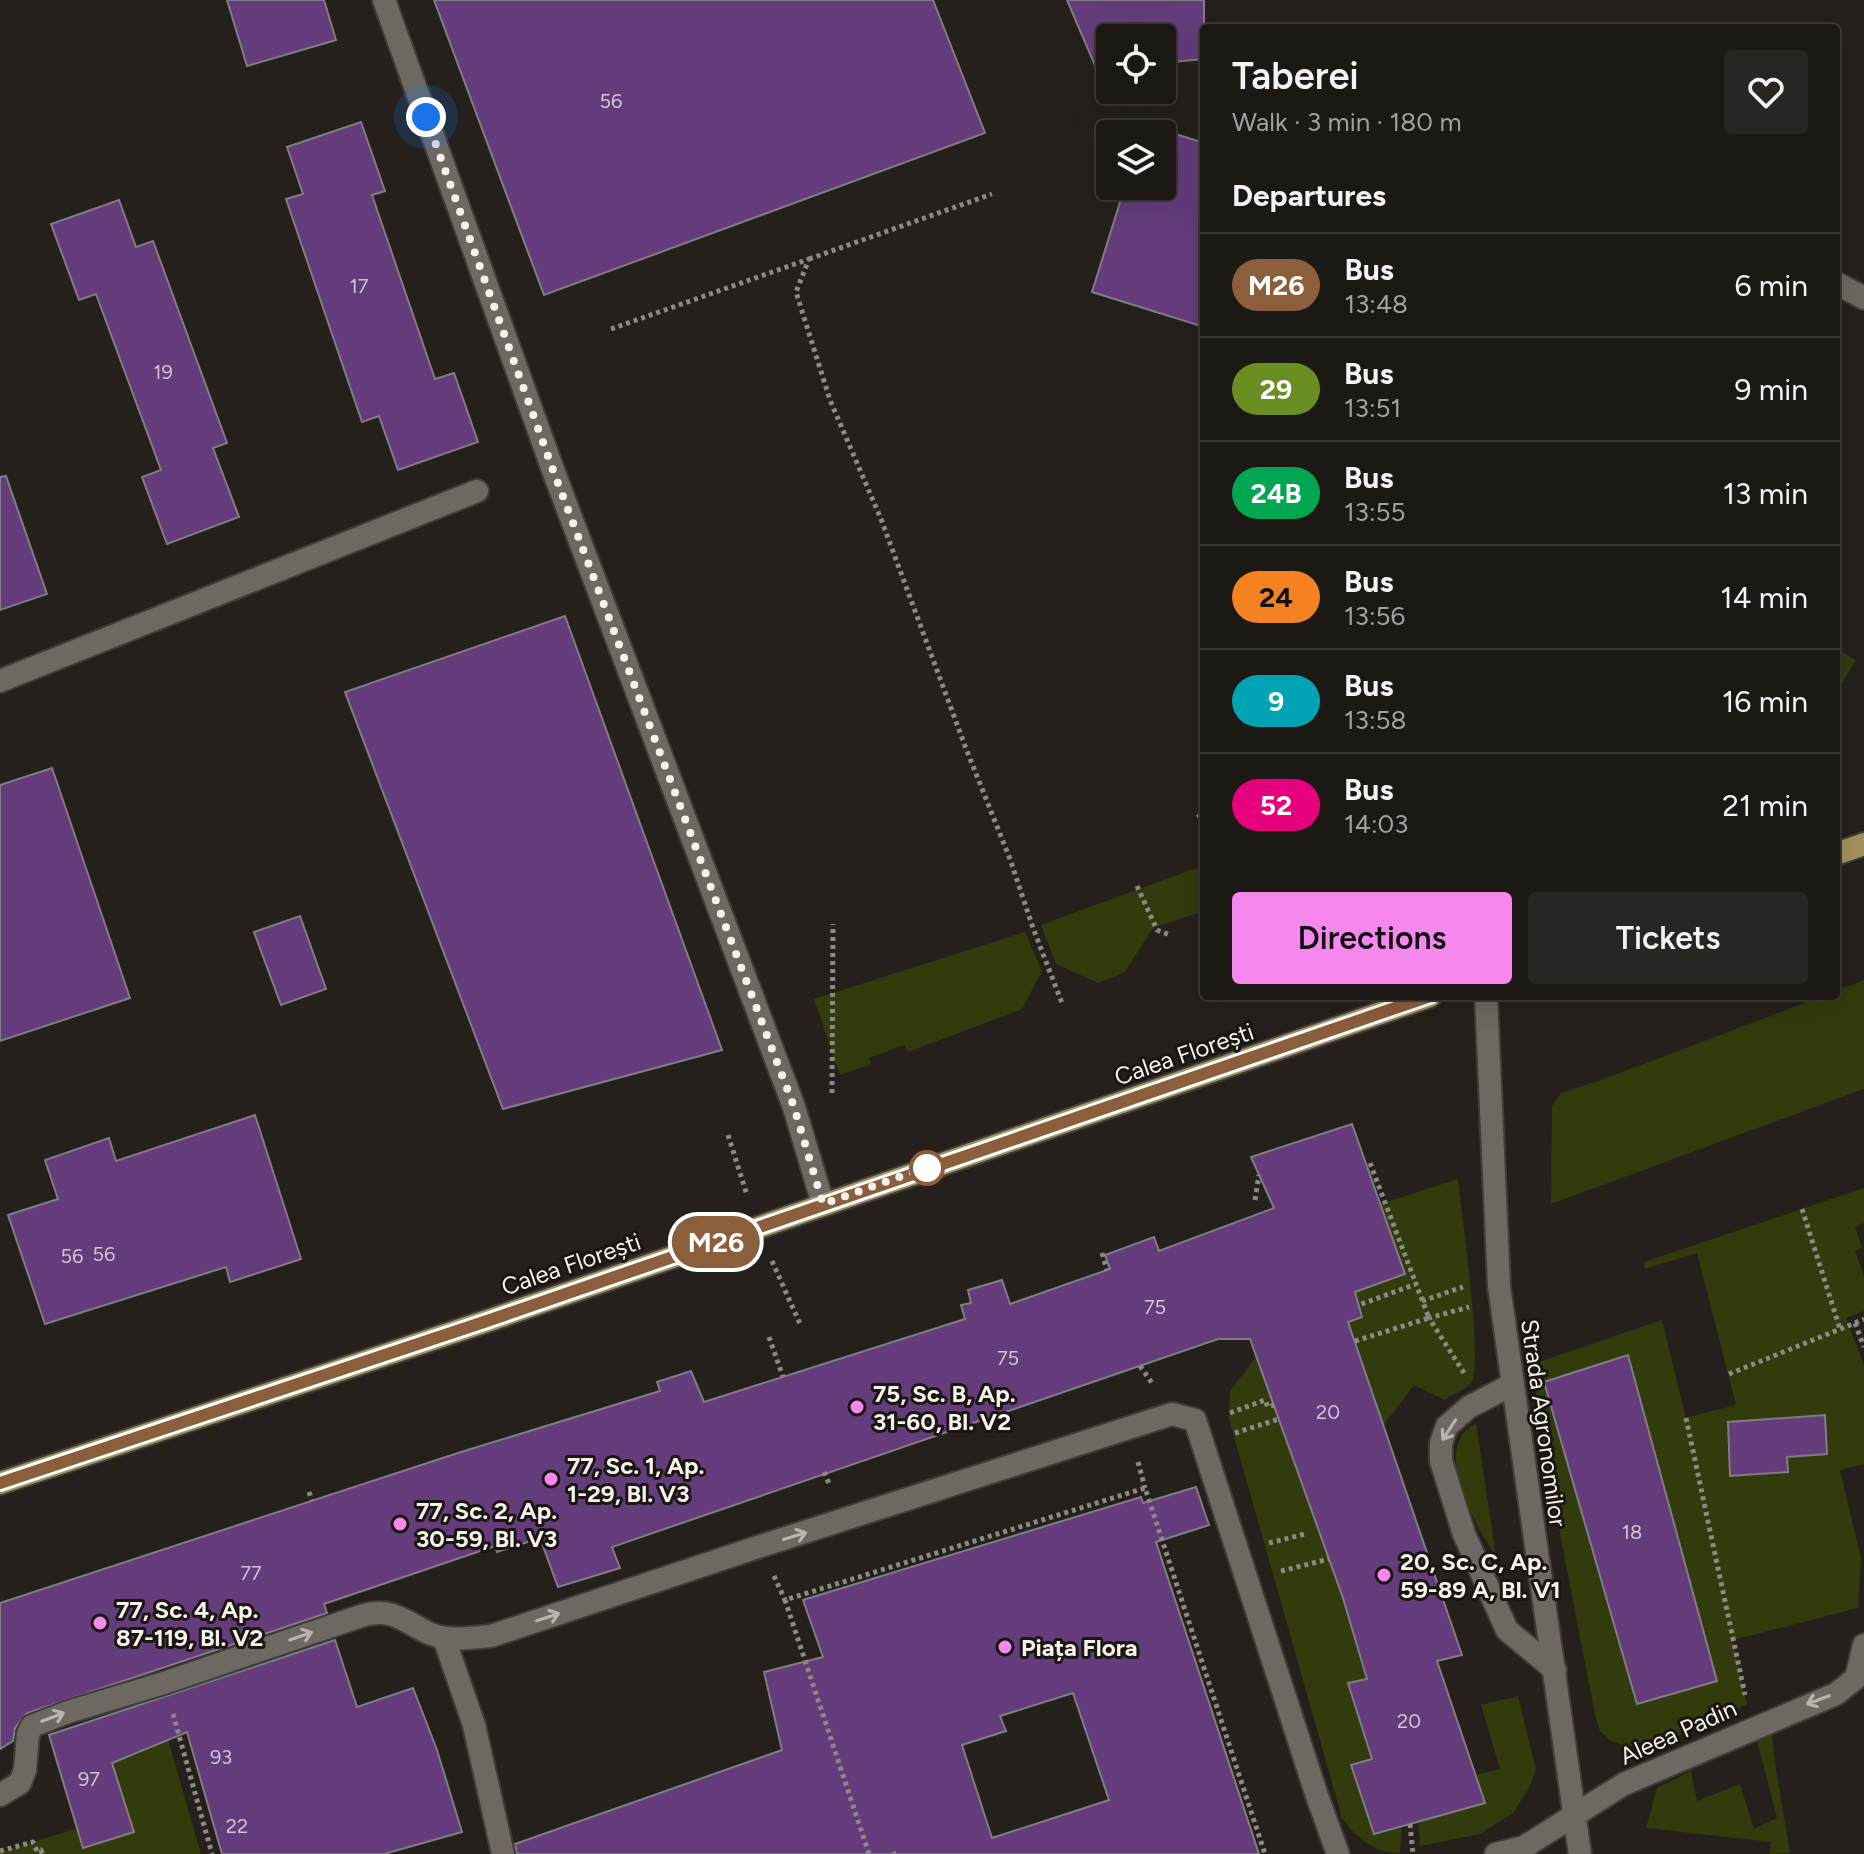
<!DOCTYPE html>
<meta charset="utf-8">
<style>
:root{--surface:#1c1814;--page:#292522;--text:#f1f3f6;--muted:#a0a0a0;--line:#3a3734;--accent:#f688ed}
body{margin:0;font-family:Figtree,sans-serif;background:var(--page);color:var(--text);height:100vh;display:flex;flex-direction:column;font-size:30px;white-space:nowrap}
*{box-sizing:border-box;margin:0}
p{font-size:26px;color:var(--muted)}
.icon{flex:none;width:44px;height:44px;fill:none;stroke:currentColor;stroke-width:2;stroke-linecap:round;stroke-linejoin:round}
.map{position:relative;flex:1;overflow:hidden}
.panel{position:absolute;left:1200px;top:24px;width:640px;height:976px;display:flex;flex-direction:column;background:var(--surface);border-radius:8px;box-shadow:0 8px 32px #0002,0 0 0 2px var(--line)}
.panel>*{flex:none}
.badge{padding:0 16px;border-radius:26px;font-size:28px;line-height:52px}
.buttons{position:absolute;left:1096px;top:24px;display:grid;gap:16px}
.buttons a{display:grid;place-items:center;width:80px;height:80px;border-radius:8px;background:var(--surface);box-shadow:0 8px 32px #0002,0 0 0 2px var(--line);font-size:40px}
.you{position:absolute;width:40px;height:40px;margin:-20px;border:6px solid #fff;border-radius:50%;background:#1a73e8;box-shadow:0 0 0 12px #1a73e833}
.map>.badge{position:absolute;translate:-50% -50%;box-shadow:0 0 0 4px #fff}
h2{padding:0 32px;font-size:30px;line-height:72px}
.round{display:grid;place-items:center;flex:none;width:84px;height:84px;border-radius:8px;background:var(--page)}
.overview{display:flex;align-items:center;justify-content:space-between;height:136px;padding:0 32px}
h1{font-size:38px;font-weight:600;line-height:60px}
.cta{display:flex;gap:16px;margin-top:auto;padding:16px 32px}
.cta a{flex:1;height:92px;border-radius:8px;background:var(--accent);color:#111;font-size:32px;font-weight:600;line-height:92px;text-align:center}
.cta a+a{background:var(--page);color:var(--text)}
ul{padding:0;list-style:none}
li{display:flex;align-items:center;gap:24px;height:104px;padding:0 32px;border-top:2px solid var(--line)}
li div{flex:1}
li b{display:block;font-size:30px}
li em{font-style:normal}
li .badge{min-width:88px;font-weight:700;text-align:center}
.map>svg:first-child{display:block}
.green{fill:#313b0c}
.building{fill:#643c7b;stroke:#807c83;stroke-width:2;fill-rule:evenodd}
.lines{fill:none;stroke-linecap:round;stroke-linejoin:round}
.service-casing{stroke:#413c39;stroke-width:26}
.minor-casing{stroke:#413c39;stroke-width:26}
.primary-casing{stroke:#413c39;stroke-width:26}
.path{stroke:#8c8883;stroke-width:5;stroke-dasharray:4 4;stroke-linecap:butt}
.service{stroke:#6e6862;stroke-width:22}
.minor{stroke:#6e6862;stroke-width:22}
.primary{stroke:#a2925d;stroke-width:22}
.oneway{stroke:#b8b4af}
.line-casing{stroke:#fff;stroke-width:18}
.line{stroke:#8b5e3c;stroke-width:12}
.walk{stroke:#f5f2ee;stroke-width:8;stroke-dasharray:0 14.4}
.stop-dot{fill:#fff;stroke:#8b5e3c;stroke-width:4}
.poi-dot{fill:#f688ed;stroke:#1b1612;stroke-width:3}
.labels{text-anchor:middle;dominant-baseline:central;stroke-width:6;stroke-linejoin:round;paint-order:stroke}
.number-label{font-size:20px;fill:#d1c4d1}
.street-label{font-size:24px;fill:#f5f2ee;stroke:#1b1612}
.poi-label{font-size:24px;font-weight:bold;fill:#f5f2ee;stroke:#1b1612;text-anchor:start}
</style>
<div class="map">
<svg width="1864" height="1854" viewBox="0 0 1864 1854">
<rect width="100%" height="100%" fill="#25201b"/>
<g class="green">
<polygon points="1836,649 1856,660 1836,693"/>
<polygon points="1204,865 1204,911 1153,928 1124,973 1098,983 1056,964 1041,925"/>
<polygon points="1025,932 1042,971 1022,1009 908,1052 904,1045 869,1058 871,1064 840,1075 814,999"/>
<polygon points="1864,980 1864,1089 1551,1204 1552,1106 1561,1093 1601,1080 1823,996 1836,996 1836,991"/>
<path d="M 1458,1179 C 1461,1208 1484,1367 1471,1383 C 1466,1389 1452,1395 1445,1400 L 1414,1385 L 1383,1426 L 1349,1322 L 1362,1317 L 1354,1292 L 1405,1274 L 1380,1204 Z"/>
<polygon points="1864,1188 1864,1223 1855,1227 1862,1247 1855,1251 1864,1276 1864,1311 1846,1318 1864,1365 1864,1464 1840,1470 1861,1558 1858,1608 1733,1640 1747,1704 1650,1749 1629,1748 1610,1740 1600,1731 1595,1715 1536,1409 1536,1363 1662,1320 1686,1418 1736,1405 1697,1253 1645,1269 1644,1262"/>
<path d="M 1256,1357 L 1343,1598 L 1367,1679 L 1349,1684 L 1372,1759 L 1351,1765 L 1374,1834 L 1402,1826 L 1400,1853 C 1373,1853 1357,1838 1342,1818 L 1229,1419 L 1230,1391 Z"/>
<path d="M 1476,1423 L 1496,1556 C 1476,1527 1429,1446 1476,1423 Z"/>
<polygon points="1518,1696 1536,1770 1529,1788 1513,1813 1480,1834 1420,1846 1418,1821 1485,1803 1476,1775 1500,1769 1481,1705"/>
<polygon points="156,1698 201,1854 0,1854 0,1852 78,1828 84,1848 133,1832 112,1763 141,1753 127,1707"/>
<polygon points="1772,1733 1776,1770 1790,1853 1770,1854 1771,1842 1646,1828 1657,1788 1691,1771 1697,1801 1740,1784 1754,1829 1777,1818 1756,1737"/>
</g>
<g class="building">
<polygon points="227,0 324,0 336,40 247,66"/>
<polygon points="434,0 933,0 985,133 544,295"/>
<polygon points="1067,0 1204,0 1204,59 1162,63 1162,38 1110,38 1110,67 1096,68"/>
<polygon points="361,122 385,191 372,195 435,379 454,373 478,442 398,470 379,416 362,422 286,199 303,194 287,147"/>
<polygon points="1144,124 1204,143 1204,327 1092,292 1125,186 1162,186 1162,134 1141,134"/>
<polygon points="119,200 136,247 153,241 227,443 213,448 239,517 167,544 142,477 161,470 96,294 79,300 51,224"/>
<polygon points="6,476 47,594 0,610 0,477"/>
<polygon points="565,616 722,1050 503,1109 345,692"/>
<polygon points="52,768 130,998 0,1041 0,785"/>
<polygon points="300,916 326,989 281,1005 254,932"/>
<polygon points="255,1115 301,1259 230,1282 226,1267 45,1324 8,1215 58,1199 45,1160 109,1138 116,1161"/>
<polygon points="1352,1124 1405,1274 1355,1292 1362,1317 1348,1322 1462,1655 1437,1661 1485,1803 1374,1834 1351,1765 1372,1759 1348,1683 1367,1679 1343,1598 1250,1339 1218,1339 612,1547 620,1568 558,1587 540,1538 497,1552 495,1546 324,1604 327,1613 27,1713 15,1728 13,1741 0,1749 0,1603 461,1452 660,1391 657,1382 691,1371 704,1402 965,1319 961,1305 971,1303 968,1290 1002,1280 1010,1304 1110,1269 1105,1255 1154,1237 1159,1251 1274,1208 1251,1157"/>
<polygon points="1628,1355 1717,1681 1637,1704 1544,1382"/>
<polygon points="1825,1415 1827,1454 1787,1457 1788,1472 1730,1476 1728,1422"/>
<path d="M 1196,1487 L 1209,1525 L 1156,1542 L 1259,1854 L 517,1854 L 515,1844 L 782,1750 L 764,1672 L 823,1657 L 803,1600 L 1141,1497 L 1143,1503 ZM 1073,1693 L 1109,1800 L 992,1838 L 962,1745 L 1006,1731 L 1000,1716 Z"/>
<polygon points="335,1640 357,1707 413,1688 437,1750 462,1832 384,1854 222,1854 187,1732 112,1763 134,1832 83,1848 49,1735"/>
</g>
<g class="lines">
<defs>
<g id="service">
<polyline points="384,0 553,470 794,1107 823,1204"/>
<polyline points="1836,283 1864,298"/>
<polyline points="0,681 477,491"/>
<polyline points="1511,1385 1469,1407 1447,1426 1441,1443 1441,1461 1464,1534 1507,1630 1555,1670"/>
<polyline points="444,1638 474,1725 503,1854"/>
<path d="M 0,1795 L 20,1783 L 25,1770 L 28,1734 L 32,1726 L 68,1712 L 164,1683 L 364,1615 C 401,1605 414,1634 446,1638 C 460,1640 477,1637 491,1636 L 761,1546 L 1172,1414 L 1195,1420 L 1317,1796 L 1338,1854"/>
</g>
<g id="minor">
<polyline points="1486,996 1499,1286 1580,1854"/>
<polyline points="1496,1854 1524,1847 1624,1784 1836,1694 1856,1678 1864,1645"/>
</g>
<g id="primary">
<polyline points="1836,854 1864,844"/>
<polyline points="0,1483 484,1322 1430,996"/>
</g>
</defs>
<use href="#service" class="service-casing"/>
<use href="#minor" class="minor-casing"/>
<use href="#primary" class="primary-casing"/>
<g class="path">
<polyline points="809,259 992,194"/>
<polyline points="611,329 809,259 796,292 830,400 881,519 965,746 1010,859 1033,928 1062,1003"/>
<polyline points="1198,814 1204,822"/>
<polyline points="1137,886 1157,930 1170,935"/>
<polyline points="832,1093 833,924"/>
<polyline points="728,1135 747,1195"/>
<polyline points="1370,1163 1416,1284"/>
<polyline points="1255,1200 1259,1175"/>
<polyline points="1802,1209 1840,1329"/>
<polyline points="1102,1253 1107,1270"/>
<polyline points="772,1261 800,1324"/>
<polyline points="1422,1301 1463,1287"/>
<polyline points="1855,1323 1864,1319"/>
<polyline points="769,1337 783,1377"/>
<polyline points="1355,1341 1429,1318 1416,1284 1359,1305"/>
<polyline points="1140,1366 1152,1383"/>
<polyline points="1464,1373 1429,1318 1469,1307"/>
<polyline points="1729,1374 1855,1323 1864,1347"/>
<polyline points="1230,1413 1265,1400 1268,1407 1274,1405"/>
<polyline points="1686,1418 1745,1695"/>
<polyline points="1235,1433 1279,1419"/>
<polyline points="1138,1462 1145,1488"/>
<polyline points="824,1472 830,1486"/>
<polyline points="309,1492 312,1501"/>
<polyline points="1269,1543 1305,1534"/>
<polyline points="1281,1571 1329,1559"/>
<polyline points="774,1576 785,1600"/>
<polyline points="173,1714 212,1854"/>
<polyline points="1410,1824 1413,1854"/>
<polyline points="0,1851 33,1842 37,1851 41,1850 42,1854"/>
<polyline points="893,1852 894,1854"/>
<polyline points="869,1854 785,1600 1145,1488 1265,1854"/>
</g>
<use href="#service" class="service"/>
<use href="#minor" class="minor"/>
<use href="#primary" class="primary"/>
</g>
<defs><path id="oneway-shaft" d="M-6 0H5M1.5-3L5.5 0L1.5 3" fill="none" stroke-width="1.6" stroke-linecap="round" stroke-linejoin="round" transform="scale(2)"/></defs>
<g class="oneway">
<use href="#oneway-shaft" transform="translate(1449 1430) rotate(123)"/>
<use href="#oneway-shaft" transform="translate(795 1536) rotate(-17)"/>
<use href="#oneway-shaft" transform="translate(548 1617) rotate(-18)"/>
<use href="#oneway-shaft" transform="translate(301 1636) rotate(-19)"/>
<use href="#oneway-shaft" transform="translate(1818 1700) rotate(159)"/>
<use href="#oneway-shaft" transform="translate(53 1717) rotate(-21)"/>
</g>
<g class="lines">
<defs>
<polyline id="line" points="0,1483 484,1322 1430,996"/>
</defs>
<use href="#line" class="line-casing"/>
<use href="#line" class="line"/>
<polyline class="walk" points="426,117 553,470 794,1107 823,1204 933,1165 927,1168"/>
</g>
<circle class="stop-dot" cx="927" cy="1168" r="16"/>
<g class="poi-dot">
<circle cx="857" cy="1407" r="8"/>
<circle cx="551" cy="1479" r="8"/>
<circle cx="400" cy="1524" r="8"/>
<circle cx="1384" cy="1575" r="8"/>
<circle cx="100" cy="1623" r="8"/>
<circle cx="1005" cy="1647" r="8"/>
</g>
<g class="labels">
<g class="number-label">
<text x="611" y="101">56</text>
<text x="359" y="286">17</text>
<text x="163" y="372">19</text>
<text x="104" y="1254">56</text>
<text x="72" y="1256">56</text>
<text x="1155" y="1307">75</text>
<text x="1008" y="1358">75</text>
<text x="1328" y="1412">20</text>
<text x="1632" y="1532">18</text>
<text x="251" y="1573">77</text>
<text x="1409" y="1721">20</text>
<text x="221" y="1757">93</text>
<text x="89" y="1779">97</text>
<text x="237" y="1826">22</text>
</g>
<g class="street-label">
<text transform="translate(1184 1054) rotate(-19)">Calea Florești</text>
<text transform="translate(571 1264) rotate(-19)">Calea Florești</text>
<text transform="translate(1544 1423) rotate(82)">Strada Agronomilor</text>
<text transform="translate(1678 1732) rotate(-24)">Aleea Padin</text>
</g>
<g class="poi-label">
<text x="873" y="1393">75, Sc. B, Ap.<tspan x="873" dy="28">31-60, Bl. V2</tspan></text>
<text x="567" y="1465">77, Sc. 1, Ap.<tspan x="567" dy="28">1-29, Bl. V3</tspan></text>
<text x="416" y="1510">77, Sc. 2, Ap.<tspan x="416" dy="28">30-59, Bl. V3</tspan></text>
<text x="1400" y="1561">20, Sc. C, Ap.<tspan x="1400" dy="28">59-89 A, Bl. V1</tspan></text>
<text x="116" y="1609">77, Sc. 4, Ap.<tspan x="116" dy="28">87-119, Bl. V2</tspan></text>
<text x="1021" y="1647">Piața Flora</text>
</g>
</g>
</svg>
<div class="buttons">
<a><svg class="icon" aria-label="locate" viewBox="0 0 24 24"><circle cx="12" cy="12" r="6"/><path d="M12 2v4M12 18v4M2 12h4M18 12h4"/></svg></a>
<a><svg class="icon" aria-label="layers" viewBox="0 0 24 24"><path d="M12 4l9 5-9 5-9-5zM3 14l9 5 9-5"/></svg></a>
</div>
<div class="you" style="left:426px;top:117px"></div>
<b class="badge" style="left:716px;top:1242px;background:#8b5e3c;color:#fff">M26</b>
<section class="panel">
<div class="overview"><div><h1>Taberei</h1><p>Walk · 3 min · 180 m</p></div><a class="round"><svg class="icon" aria-label="heart" viewBox="0 0 24 24"><path d="M12 20l-8-8c-3-5 5-10 8-4 3-6 11-1 8 4z"/></svg></a></div>
<h2>Departures</h2>
<ul>
<li><span class="badge" style="background:#8b5e3c;color:#fff">M26</span><div><b>Bus</b><p>13:48</p></div><em>6 min</em></li>
<li><span class="badge" style="background:#6b8e23;color:#fff">29</span><div><b>Bus</b><p>13:51</p></div><em>9 min</em></li>
<li><span class="badge" style="background:#00a651;color:#fff">24B</span><div><b>Bus</b><p>13:55</p></div><em>13 min</em></li>
<li><span class="badge" style="background:#f58220;color:#111">24</span><div><b>Bus</b><p>13:56</p></div><em>14 min</em></li>
<li><span class="badge" style="background:#00a3b4;color:#fff">9</span><div><b>Bus</b><p>13:58</p></div><em>16 min</em></li>
<li><span class="badge" style="background:#e6007e;color:#fff">52</span><div><b>Bus</b><p>14:03</p></div><em>21 min</em></li>
</ul>
<div class="cta"><a>Directions</a><a>Tickets</a></div>
</section>
</div>
